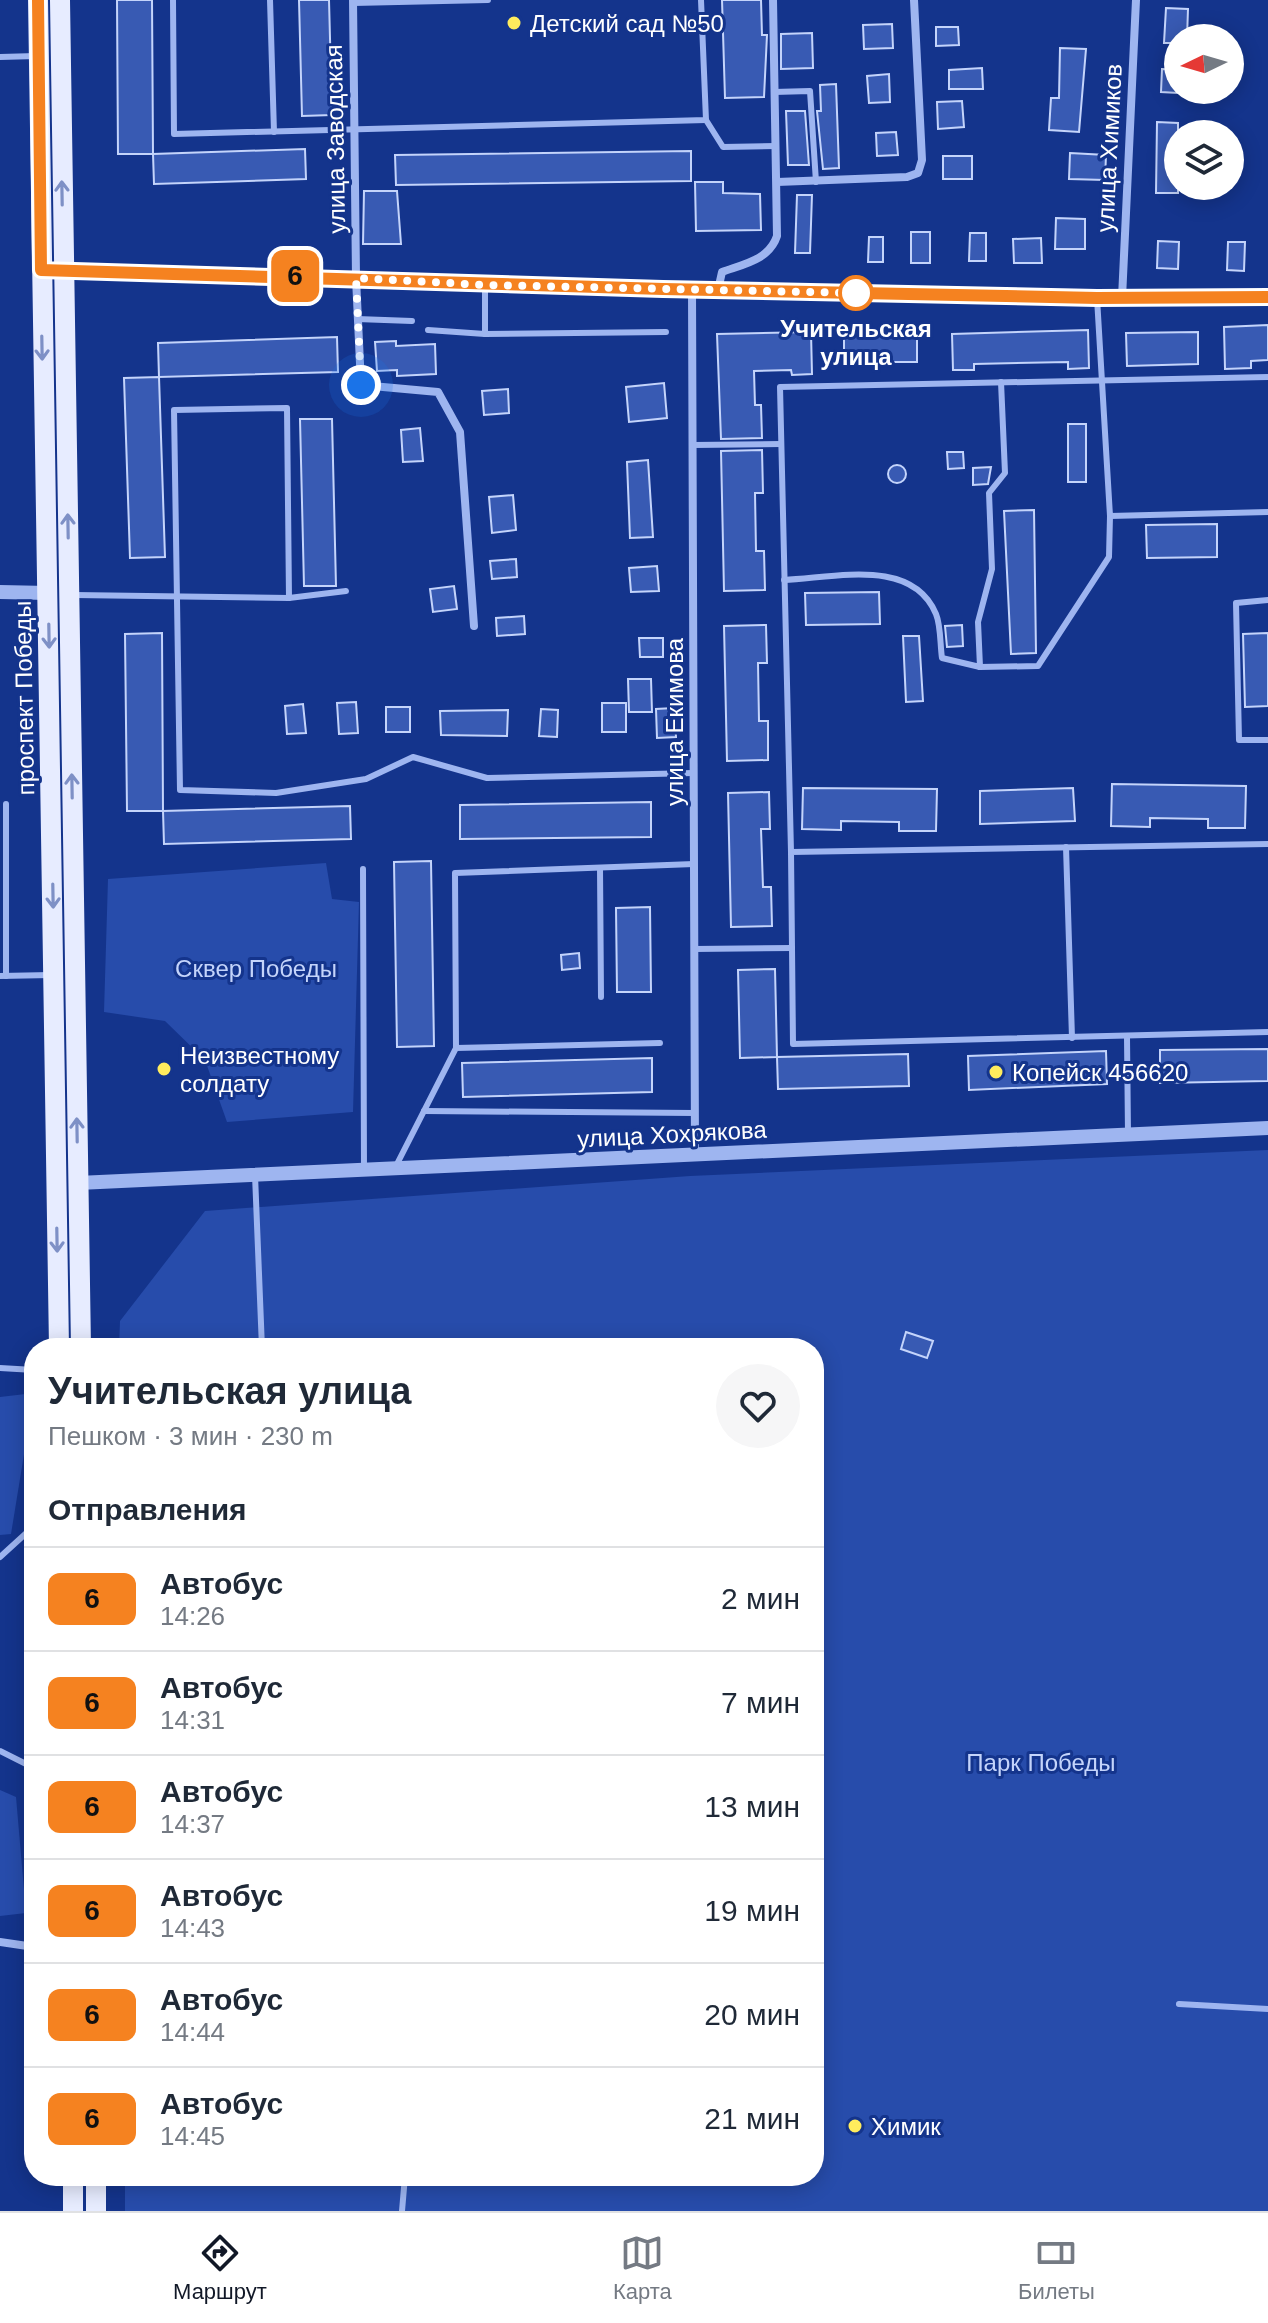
<!DOCTYPE html>
<html lang="ru">
<meta charset="utf-8">
<style>
:root{--surface:#fff;--page:#f6f6f7;--text:#1f2937;--muted:#747a83;--line:#e0e1e3;--accent:#111827}
body{margin:0;font-family:Arial,sans-serif;background:var(--page);color:var(--text);height:100vh;display:flex;flex-direction:column;font-size:30px;white-space:nowrap}
*{box-sizing:border-box;margin:0}
p{font-size:26px;color:var(--muted)}
.icon{flex:none;width:44px;height:44px;fill:none;stroke:currentColor;stroke-width:2;stroke-linecap:round;stroke-linejoin:round}
.map{position:relative;flex:1;overflow:hidden}
.details{position:absolute;left:24px;top:1338px;width:800px;height:848px;display:flex;flex-direction:column;background:var(--surface);border-radius:32px;box-shadow:0 4px 20px #0003}
.details>*{flex:none}
.badge{padding:0 16px;border-radius:12px;font-size:28px;line-height:52px}
.needle{width:52px;rotate:265deg}
.controls{position:absolute;left:1164px;top:24px;display:grid;gap:16px}
.controls a{display:grid;place-items:center;width:80px;height:80px;border-radius:50%;background:var(--surface);box-shadow:0 4px 20px #0003;font-size:40px}
.you{position:absolute;width:40px;height:40px;margin:-20px;border:6px solid #fff;border-radius:50%;background:#1a73e8;box-shadow:0 0 0 12px #1a73e833}
.map>.badge{position:absolute;translate:-50% -50%;box-shadow:0 0 0 4px #fff}
h2{padding:0 24px;font-size:30px;line-height:72px}
.round{display:grid;place-items:center;flex:none;width:84px;height:84px;border-radius:42px;background:var(--page)}
.summary{display:flex;align-items:center;justify-content:space-between;height:136px;padding:0 24px}
h1{font-size:38px;font-weight:800;line-height:60px}
ul{padding:0;list-style:none}
li{display:flex;align-items:center;gap:24px;height:104px;padding:0 24px;border-top:2px solid var(--line)}
li div{flex:1}
li b{display:block;font-size:30px}
li em{font-style:normal}
li .badge{min-width:88px;font-weight:700;text-align:center}
.dock{display:flex;justify-content:space-around;align-items:center;height:112px;border-top:2px solid var(--line);background:var(--surface);font-size:22px;color:var(--muted)}
.dock a{display:grid;justify-items:center;gap:4px}
.dock .active{color:var(--accent)}
.map>svg:first-child{display:block}
.green{fill:#274cab}
.building{fill:#385ab3;stroke:#c4d4fb;stroke-width:2}
.lines{fill:none;stroke-linecap:round;stroke-linejoin:round}
.service{stroke:#9eb5f0;stroke-width:6}
.minor{stroke:#9eb5f0;stroke-width:8}
.tertiary{stroke:#9eb5f0;stroke-width:14}
.primary{stroke:#e7ecff;stroke-width:20}
.oneway{stroke:#7e90c6}
.line-casing{stroke:#fff;stroke-width:18}
.line{stroke:#f58220;stroke-width:12}
.walk{stroke:#fff;stroke-width:8;stroke-dasharray:0 14.4}
.poi-dot{fill:#ffec5d;stroke:#14348c;stroke-width:3}
.stop-dot{fill:#fff;stroke:#f58220;stroke-width:4}
.labels{text-anchor:middle;dominant-baseline:central;stroke-width:6;stroke-linejoin:round;paint-order:stroke}
.poi-label{font-size:24px;fill:#fff;stroke:#14348c;text-anchor:start}
.street-label{font-size:24px;fill:#fff;stroke:#14348c}
.stop-label{font-size:24px;font-weight:bold;fill:#fff;stroke:#14348c}
.park-label{font-size:24px;fill:#c4d4fb;stroke:#14348c}
</style>
<div class="map">
<svg width="1268" height="2211" viewBox="0 0 1268 2211">
<rect width="100%" height="100%" fill="#14348c"/>
<g class="green">
<polygon points="326,863 332,899 359,902 353,1112 227,1122 205,1060 165,1021 104,1012 108,879"/>
<polygon points="1268,1150 1268,2211 125,2211 125,2176 814,2176 814,1348 119,1348 120,1321 205,1211 690,1176"/>
<polygon points="34,1393 11,1534 0,1535 0,1397"/>
<polygon points="0,1790 16,1797 26,1913 0,1916"/>
</g>
<g class="building">
<polygon points="117,0 152,0 153,154 118,154"/>
<polygon points="299,0 329,0 332,115 302,116"/>
<polygon points="722,0 761,0 762,35 767,35 764,97 725,98"/>
<polygon points="1166,8 1188,9 1187,38 1178,38 1178,43 1164,43"/>
<polygon points="892,24 893,48 864,49 863,25"/>
<polygon points="936,27 958,27 959,45 936,46"/>
<polygon points="812,33 813,68 781,69 781,34"/>
<polygon points="1060,48 1086,49 1079,132 1049,130 1051,98 1059,98"/>
<polygon points="982,68 983,89 949,89 949,70"/>
<polygon points="1162,69 1178,70 1178,93 1161,92"/>
<polygon points="889,74 890,102 869,103 867,76"/>
<polygon points="836,84 839,168 823,169 817,111 821,111 820,85"/>
<polygon points="962,101 964,127 938,129 937,102"/>
<polygon points="786,111 805,111 809,165 788,165"/>
<polygon points="1157,122 1178,123 1178,193 1156,193"/>
<polygon points="896,132 898,155 877,156 876,133"/>
<polygon points="305,149 306,179 154,184 153,154"/>
<polygon points="691,151 691,181 396,185 395,155"/>
<polygon points="1070,153 1106,155 1105,180 1069,179"/>
<rect x="943" y="156" width="29" height="23"/>
<polygon points="695,182 723,182 723,193 760,194 761,230 696,231"/>
<polygon points="364,191 397,191 401,244 363,244"/>
<polygon points="797,195 812,195 810,253 795,253"/>
<polygon points="1056,218 1085,219 1085,249 1055,249"/>
<rect x="911" y="232" width="19" height="31"/>
<polygon points="970,233 986,233 986,261 969,261"/>
<polygon points="869,237 883,237 883,262 868,262"/>
<polygon points="1041,238 1042,263 1014,263 1013,239"/>
<polygon points="1158,241 1179,242 1178,269 1157,268"/>
<polygon points="1228,242 1245,242 1244,271 1227,270"/>
<polygon points="1268,325 1268,360 1251,361 1251,368 1225,369 1224,327"/>
<polygon points="1088,330 1089,368 1068,369 1068,362 974,364 974,370 953,370 952,334"/>
<polygon points="811,332 812,374 792,375 791,370 754,371 755,405 761,405 762,438 721,439 717,334"/>
<polygon points="1198,332 1198,364 1127,366 1126,333"/>
<rect x="844" y="333" width="73" height="29"/>
<polygon points="337,337 338,372 159,377 158,343"/>
<polygon points="396,341 396,346 435,344 436,374 397,376 397,370 377,371 375,342"/>
<polygon points="159,377 165,557 130,558 124,378"/>
<polygon points="664,383 667,418 629,422 626,387"/>
<polygon points="508,389 509,413 484,415 482,391"/>
<polygon points="300,419 332,419 336,586 304,586"/>
<rect x="1068" y="424" width="18" height="58"/>
<polygon points="420,428 423,461 403,462 401,430"/>
<polygon points="762,450 763,493 755,493 756,551 764,551 765,590 724,591 721,451"/>
<polygon points="947,452 963,452 964,468 948,469"/>
<polygon points="648,460 653,537 630,538 627,462"/>
<circle cx="897" cy="474" r="9"/>
<polygon points="991,467 988,484 973,485 973,468"/>
<polygon points="513,495 516,530 492,533 489,497"/>
<polygon points="1034,510 1036,653 1011,654 1004,511"/>
<polygon points="1217,524 1217,557 1147,558 1146,525"/>
<polygon points="516,559 517,577 492,579 490,561"/>
<polygon points="657,566 659,591 631,592 629,568"/>
<polygon points="454,586 457,609 433,612 430,589"/>
<polygon points="879,592 880,624 806,625 805,593"/>
<polygon points="524,616 525,634 497,636 496,618"/>
<polygon points="766,625 767,663 758,663 759,721 768,721 768,760 727,761 724,626"/>
<polygon points="962,625 963,646 947,647 945,626"/>
<polygon points="162,633 163,811 127,811 125,634"/>
<polygon points="1268,633 1268,706 1245,707 1243,634"/>
<polygon points="903,636 919,636 923,701 906,702"/>
<polygon points="639,638 663,638 663,657 640,657"/>
<polygon points="628,679 651,679 652,712 629,712"/>
<polygon points="356,702 358,733 339,734 337,703"/>
<rect x="602" y="703" width="24" height="29"/>
<polygon points="303,704 306,733 287,734 285,706"/>
<rect x="386" y="707" width="24" height="25"/>
<polygon points="674,708 676,737 657,738 656,709"/>
<polygon points="541,709 558,710 557,737 539,736"/>
<polygon points="508,710 507,736 441,735 440,711"/>
<polygon points="1112,784 1246,786 1245,828 1208,828 1208,819 1150,818 1150,827 1111,826"/>
<polygon points="803,788 937,789 936,831 899,831 899,822 841,821 841,830 802,829"/>
<polygon points="1073,788 1075,821 980,824 980,791"/>
<polygon points="769,792 770,829 761,829 763,887 771,887 772,926 731,927 728,793"/>
<polygon points="651,802 651,837 460,839 460,805"/>
<polygon points="350,806 351,839 164,844 163,811"/>
<polygon points="431,861 434,1046 397,1047 394,862"/>
<polygon points="650,907 651,992 617,992 616,908"/>
<polygon points="579,953 580,968 562,970 561,955"/>
<polygon points="775,969 777,1057 740,1058 738,970"/>
<polygon points="1268,1049 1268,1081 1160,1083 1160,1050"/>
<polygon points="1106,1051 1107,1084 969,1090 968,1056"/>
<polygon points="908,1054 909,1086 778,1089 777,1057"/>
<polygon points="652,1058 652,1092 463,1097 462,1063"/>
<polygon points="906,1332 933,1341 927,1358 901,1349"/>
</g>
<g class="lines">
<g class="service">
<polyline points="173,0 174,134 706,120 701,0"/>
<polyline points="270,0 274,132"/>
<polyline points="353,3 488,0"/>
<polyline points="0,57 36,56"/>
<polyline points="774,92 810,91 816,182"/>
<polyline points="706,120 723,147 776,146"/>
<polyline points="485,285 485,334 666,332"/>
<polyline points="1097,298 1110,516 1268,512"/>
<polyline points="357,319 412,321"/>
<polyline points="428,330 485,334"/>
<polyline points="693,445 781,444"/>
<path d="M 784,580 C 834,578 912,557 936,614 C 941,626 940,645 942,658 L 980,667 L 1038,666 L 1109,557 L 1110,516"/>
<polyline points="74,595 289,598 346,591"/>
<polyline points="289,598 287,408 174,410 180,790 276,793 366,779 413,757 487,778 694,773"/>
<polyline points="1268,600 1236,603 1239,740 1268,740"/>
<polyline points="980,667 978,622 992,569 989,493 1005,473 1001,382"/>
<polyline points="6,804 6,976"/>
<polyline points="1268,844 791,852 793,1044 1268,1032"/>
<polyline points="1066,847 1072,1038"/>
<polyline points="791,852 780,387 1268,377"/>
<polyline points="600,868 601,997"/>
<polyline points="363,869 364,1170"/>
<polyline points="694,949 792,948"/>
<polyline points="0,976 51,975"/>
<polyline points="1127,1037 1128,1134"/>
<polyline points="660,1043 456,1048 455,873 694,864"/>
<polyline points="424,1111 695,1113"/>
<polyline points="396,1166 456,1048"/>
<polyline points="255,1175 262,1348"/>
<polyline points="0,1368 34,1370"/>
<polyline points="0,1557 34,1526"/>
<polyline points="0,1751 34,1768"/>
<polyline points="1179,2004 1268,2009"/>
<polyline points="402,2211 405,2176"/>
</g>
<g class="minor">
<polyline points="353,0 356,278 361,385 438,392 460,432 474,626"/>
<polyline points="777,182 907,177 918,173 922,160 914,0"/>
<polyline points="692,289 695,1155"/>
<path d="M 718,290 L 722,272 C 744,264 769,260 777,236 L 773,0"/>
<polyline points="1122,298 1136,0"/>
<polyline points="0,1942 34,1947"/>
</g>
<g class="tertiary">
<polyline points="63,271 718,290 1097,298 1268,297"/>
<polyline points="0,592 48,593"/>
<polyline points="78,1183 1268,1128"/>
</g>
<g class="primary">
<polyline points="38,0 59,1348"/>
<polyline points="60,0 81,1348"/>
<polyline points="73,2176 73,2211"/>
<polyline points="96,2176 96,2211"/>
</g>
</g>
<defs><path id="oneway-shaft" d="M-6 0H5M1.5-3L5.5 0L1.5 3" fill="none" stroke-width="1.6" stroke-linecap="round" stroke-linejoin="round" transform="scale(2)"/></defs>
<g class="oneway">
<use href="#oneway-shaft" transform="translate(62 193) rotate(-91)"/>
<use href="#oneway-shaft" transform="translate(42 348) rotate(89)"/>
<use href="#oneway-shaft" transform="translate(68 526) rotate(-91)"/>
<use href="#oneway-shaft" transform="translate(49 636) rotate(89)"/>
<use href="#oneway-shaft" transform="translate(72 786) rotate(-91)"/>
<use href="#oneway-shaft" transform="translate(53 896) rotate(89)"/>
<use href="#oneway-shaft" transform="translate(77 1130) rotate(-91)"/>
<use href="#oneway-shaft" transform="translate(57 1240) rotate(89)"/>
</g>
<g class="lines">
<defs>
<polyline id="line" points="38,0 41,270 663,289 1097,298 1268,297"/>
</defs>
<use href="#line" class="line-casing"/>
<use href="#line" class="line"/>
<polyline class="walk" points="361,385 356,278 485,285 856,293"/>
</g>
<g class="poi-dot">
<circle cx="514" cy="23" r="8"/>
<circle cx="164" cy="1069" r="8"/>
<circle cx="996" cy="1072" r="8"/>
<circle cx="855" cy="2126" r="8"/>
</g>
<circle class="stop-dot" cx="856" cy="293" r="16"/>
<g class="labels">
<g class="poi-label">
<text x="530" y="23">Детский сад №50</text>
<text x="180" y="1055">Неизвестному<tspan x="180" dy="28">солдату</tspan></text>
<text x="1012" y="1072">Копейск 456620</text>
<text x="871" y="2126">Химик</text>
</g>
<g class="street-label">
<text transform="translate(335 139) rotate(-91)">улица Заводская</text>
<text transform="translate(1109 148) rotate(-87)">улица Химиков</text>
<text transform="translate(24 698) rotate(-91)">проспект Победы</text>
<text transform="translate(674 722) rotate(-90)">улица Екимова</text>
<text transform="translate(672 1134) rotate(-3)">улица Хохрякова</text>
</g>
<g class="stop-label">
<text x="856" y="328">Учительская<tspan x="856" dy="28">улица</tspan></text>
</g>
<g class="park-label">
<text x="256" y="968">Сквер Победы</text>
<text x="1041" y="1762">Парк Победы</text>
</g>
</g>
</svg>
<div class="controls">
<a><svg class="needle" viewBox="-14 -14 28 28"><path d="M0-13l5 13h-10z" fill="#e53935"/><path d="M0 13l5-13h-10z" fill="#747a83"/></svg></a>
<a><svg class="icon" aria-label="layers" viewBox="0 0 24 24"><path d="M12 4l9 5-9 5-9-5zM3 14l9 5 9-5"/></svg></a>
</div>
<div class="you" style="left:361px;top:385px"></div>
<b class="badge" style="left:295px;top:276px;background:#f58220;color:#111">6</b>
<section class="details">
<div class="summary"><div><h1>Учительская улица</h1><p>Пешком · 3 мин · 230 m</p></div><a class="round"><svg class="icon" aria-label="heart" viewBox="0 0 24 24"><path d="M12 20l-8-8c-3-5 5-10 8-4 3-6 11-1 8 4z"/></svg></a></div>
<h2>Отправления</h2>
<ul>
<li><span class="badge" style="background:#f58220;color:#111">6</span><div><b>Автобус</b><p>14:26</p></div><em>2 мин</em></li>
<li><span class="badge" style="background:#f58220;color:#111">6</span><div><b>Автобус</b><p>14:31</p></div><em>7 мин</em></li>
<li><span class="badge" style="background:#f58220;color:#111">6</span><div><b>Автобус</b><p>14:37</p></div><em>13 мин</em></li>
<li><span class="badge" style="background:#f58220;color:#111">6</span><div><b>Автобус</b><p>14:43</p></div><em>19 мин</em></li>
<li><span class="badge" style="background:#f58220;color:#111">6</span><div><b>Автобус</b><p>14:44</p></div><em>20 мин</em></li>
<li><span class="badge" style="background:#f58220;color:#111">6</span><div><b>Автобус</b><p>14:45</p></div><em>21 мин</em></li>
</ul>
</section>
</div>
<nav class="dock">
<a class="active"><svg class="icon" aria-label="directions" viewBox="0 0 24 24"><path d="M12 3l9 9-9 9-9-9zM9 14v-3h6M13 9l2 2-2 2"/></svg>Маршрут</a>
<a><svg class="icon" aria-label="map" viewBox="0 0 24 24"><path d="M3 6l6-2 6 2 6-2v14l-6 2-6-2-6 2zM9 4v14M15 6v14"/></svg>Карта</a>
<a><svg class="icon" aria-label="tickets" viewBox="0 0 24 24"><path d="M3 7h18v10H3zM15 7v10"/></svg>Билеты</a>
</nav>
